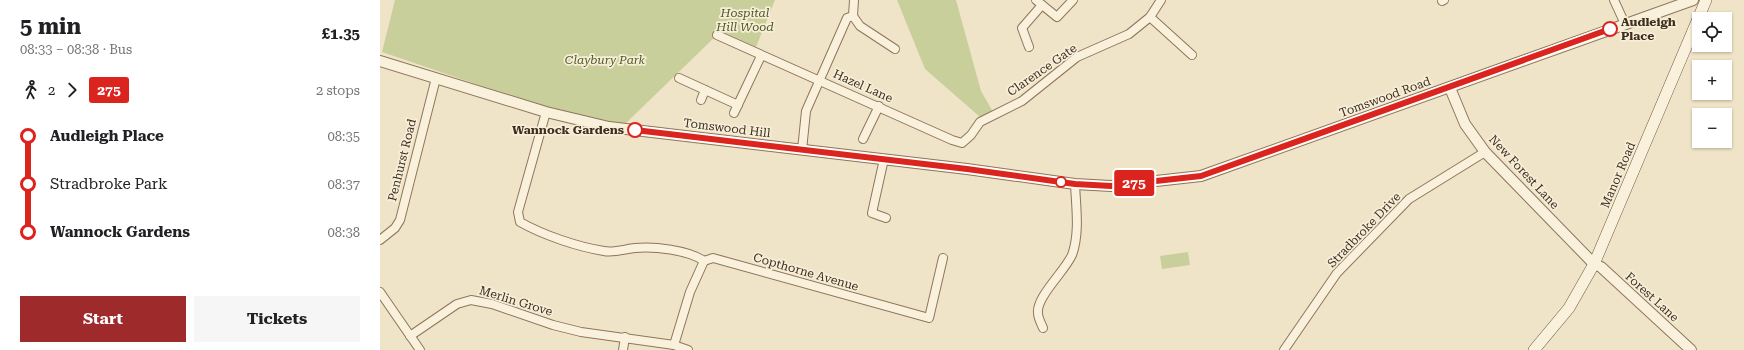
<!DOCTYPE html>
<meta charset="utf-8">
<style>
:root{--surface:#fff;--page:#f6f6f6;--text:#202124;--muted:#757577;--accent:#9e2a2b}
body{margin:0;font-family:"Roboto Serif",serif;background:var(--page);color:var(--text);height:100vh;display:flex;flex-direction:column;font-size:15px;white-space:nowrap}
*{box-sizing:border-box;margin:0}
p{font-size:13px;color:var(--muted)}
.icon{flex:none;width:22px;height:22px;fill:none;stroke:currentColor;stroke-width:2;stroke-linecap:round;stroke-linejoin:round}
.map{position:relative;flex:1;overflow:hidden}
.panel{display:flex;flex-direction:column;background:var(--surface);width:380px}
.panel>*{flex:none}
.badge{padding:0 8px;border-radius:3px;font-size:14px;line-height:26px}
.controls{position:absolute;left:1312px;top:12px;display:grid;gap:8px}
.controls a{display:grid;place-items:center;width:40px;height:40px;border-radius:0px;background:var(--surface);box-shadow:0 1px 3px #0004;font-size:20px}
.map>.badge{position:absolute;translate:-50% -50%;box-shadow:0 0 0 2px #fff}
.legs{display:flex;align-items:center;gap:6px;height:44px;padding:0 20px;font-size:13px}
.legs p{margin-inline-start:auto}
.summary{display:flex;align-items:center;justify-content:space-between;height:68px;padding:0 20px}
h1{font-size:22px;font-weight:700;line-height:30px}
.action{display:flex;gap:8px;margin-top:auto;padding:8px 20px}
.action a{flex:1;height:46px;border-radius:0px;background:var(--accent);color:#fff;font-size:16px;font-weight:700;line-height:46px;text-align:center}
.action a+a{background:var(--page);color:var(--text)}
ul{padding:0 20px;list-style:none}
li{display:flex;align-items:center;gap:14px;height:48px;font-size:15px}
li i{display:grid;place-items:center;width:6px;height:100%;margin:0 5px;background:currentColor}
li i::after{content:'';width:10px;height:10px;margin:-5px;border:3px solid;border-radius:50%;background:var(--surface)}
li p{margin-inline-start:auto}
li:first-child i{background:linear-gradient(#0000 50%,currentColor 0)}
li:last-child i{background:linear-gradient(currentColor 50%,#0000 0)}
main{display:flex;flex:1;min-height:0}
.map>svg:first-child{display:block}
.green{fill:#c9cf9b}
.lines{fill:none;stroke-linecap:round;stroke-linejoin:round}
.minor-casing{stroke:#8d765c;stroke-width:10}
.tertiary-casing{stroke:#8d765c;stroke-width:12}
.secondary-casing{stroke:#6f573f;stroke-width:12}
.minor{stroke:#faf1dc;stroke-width:8}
.tertiary{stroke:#faf1dc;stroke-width:10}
.secondary{stroke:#faf1dc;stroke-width:11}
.line-1-casing{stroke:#fff;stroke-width:9}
.line-1{stroke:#dc241f;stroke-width:6}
.stop-1-dot{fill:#fff;stroke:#dc241f;stroke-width:2}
.labels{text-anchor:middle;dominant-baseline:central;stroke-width:3.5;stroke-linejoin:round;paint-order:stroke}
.park-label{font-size:12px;font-style:italic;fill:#4d5a26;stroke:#f7eed8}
.stop-label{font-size:12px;font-weight:bold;fill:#3d2e20;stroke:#f7eed8;text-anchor:start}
.street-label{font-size:12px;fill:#3d2e20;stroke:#f7eed8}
</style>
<main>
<section class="panel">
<div class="summary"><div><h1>5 min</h1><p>08:33 – 08:38 · Bus</p></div><b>£1.35</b></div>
<div class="legs"><svg class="icon" aria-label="walk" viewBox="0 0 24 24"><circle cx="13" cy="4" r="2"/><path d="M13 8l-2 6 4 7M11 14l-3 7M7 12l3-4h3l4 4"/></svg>2<svg class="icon" aria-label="forward" viewBox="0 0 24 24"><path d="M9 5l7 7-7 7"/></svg><b class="badge" style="background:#dc241f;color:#fff">275</b><p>2 stops</p></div>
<ul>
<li><i style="color:#dc241f"></i><b>Audleigh Place</b><p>08:35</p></li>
<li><i style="color:#dc241f"></i><span>Stradbroke Park</span><p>08:37</p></li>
<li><i style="color:#dc241f"></i><b>Wannock Gardens</b><p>08:38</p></li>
</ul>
<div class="action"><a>Start</a><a>Tickets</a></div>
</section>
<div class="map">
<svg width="1364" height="350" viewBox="0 0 1364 350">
<rect width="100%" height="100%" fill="#f0e4c8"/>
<g class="green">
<polygon points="15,0 395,0 376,47 340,31 337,35 245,124 178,112 2,52"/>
<polygon points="517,0 576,0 601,91 613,112 600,117 545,69"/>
<polygon points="808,252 810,265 782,269 780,256"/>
</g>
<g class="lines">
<defs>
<g id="minor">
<polyline points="656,0 677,17 693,0"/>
<polyline points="1234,0 1245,24"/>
<polyline points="1062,1 1064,0"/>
<polyline points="473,16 474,0"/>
<polyline points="770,17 812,55"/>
<polyline points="337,35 572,140 582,143 591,135 600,122 642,101 697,57 749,34 770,17 781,0"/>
<polyline points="649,47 642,28 662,5"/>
<polyline points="299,78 358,105"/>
<polyline points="321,100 325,90"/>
<path d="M 166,112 L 138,212 L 140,222 C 163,235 198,247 224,251 C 234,253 245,249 255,248 C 273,246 309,250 324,261"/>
<polyline points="354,113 381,56"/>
<polyline points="483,139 499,106"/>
<polyline points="422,150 426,111 467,18 473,16 480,26 515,49"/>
<polyline points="504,159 492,213 506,218"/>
<polyline points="0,240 15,228 20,220 56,78"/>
<polyline points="0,292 40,350"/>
<path d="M 663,328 C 661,323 658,318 658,313 C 656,297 685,271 692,255 C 700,233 696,207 695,184"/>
<polyline points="30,336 77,304 91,300 112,304 173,325 201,332 294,345 308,350"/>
<polyline points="294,345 310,292 324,261 333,258 549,318 563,258"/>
<polyline points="243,350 245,337"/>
<polyline points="904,350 957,273 1029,199 1105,152"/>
</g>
<g id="tertiary">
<polyline points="0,61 166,112 229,127 587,169 695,184 731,186 821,176 1313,0"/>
<polyline points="1070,88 1085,124 1105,152 1214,264 1221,267 1311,350"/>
</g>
<polyline id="secondary" points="1154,350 1189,308 1214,264 1326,0"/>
</defs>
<use href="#minor" class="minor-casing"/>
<use href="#tertiary" class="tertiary-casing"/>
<use href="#secondary" class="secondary-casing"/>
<use href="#minor" class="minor"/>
<use href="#tertiary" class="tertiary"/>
<use href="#secondary" class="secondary"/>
</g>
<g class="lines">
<defs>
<polyline id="line-1" points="255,130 587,169 695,184 731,186 821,176 1230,29"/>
</defs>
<use href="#line-1" class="line-1-casing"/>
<use href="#line-1" class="line-1"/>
</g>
<g class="stop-1-dot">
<circle cx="1230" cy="29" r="7"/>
<circle cx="255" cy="130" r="7"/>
<circle cx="681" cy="182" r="5"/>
</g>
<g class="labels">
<g class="park-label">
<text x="365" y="13">Hospital<tspan x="365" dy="14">Hill Wood</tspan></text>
<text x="225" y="60">Claybury Park</text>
</g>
<g class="stop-label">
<text x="1241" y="22">Audleigh<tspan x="1241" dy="14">Place</tspan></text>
<text x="244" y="130" text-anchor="end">Wannock Gardens</text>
</g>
<g class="street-label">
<text transform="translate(662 70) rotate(-35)">Clarence Gate</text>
<text transform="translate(483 86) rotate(24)">Hazel Lane</text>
<text transform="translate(1005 97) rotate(-20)">Tomswood Road</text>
<text transform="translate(347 128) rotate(7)">Tomswood Hill</text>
<text transform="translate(22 160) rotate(-76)">Penhurst Road</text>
<text transform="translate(1144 172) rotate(47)">New Forest Lane</text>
<text transform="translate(1238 175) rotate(-67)">Manor Road</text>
<text transform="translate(984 230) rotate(-46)">Stradbroke Drive</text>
<text transform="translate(426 272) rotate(16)">Copthorne Avenue</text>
<text transform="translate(1272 297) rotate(42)">Forest Lane</text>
<text transform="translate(136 301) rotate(17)">Merlin Grove</text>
</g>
</g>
</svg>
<div class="controls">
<a><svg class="icon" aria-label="locate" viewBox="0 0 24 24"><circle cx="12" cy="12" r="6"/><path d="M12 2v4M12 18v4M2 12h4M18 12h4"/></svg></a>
<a>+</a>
<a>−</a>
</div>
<b class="badge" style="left:754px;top:183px;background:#dc241f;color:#fff">275</b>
</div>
</main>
